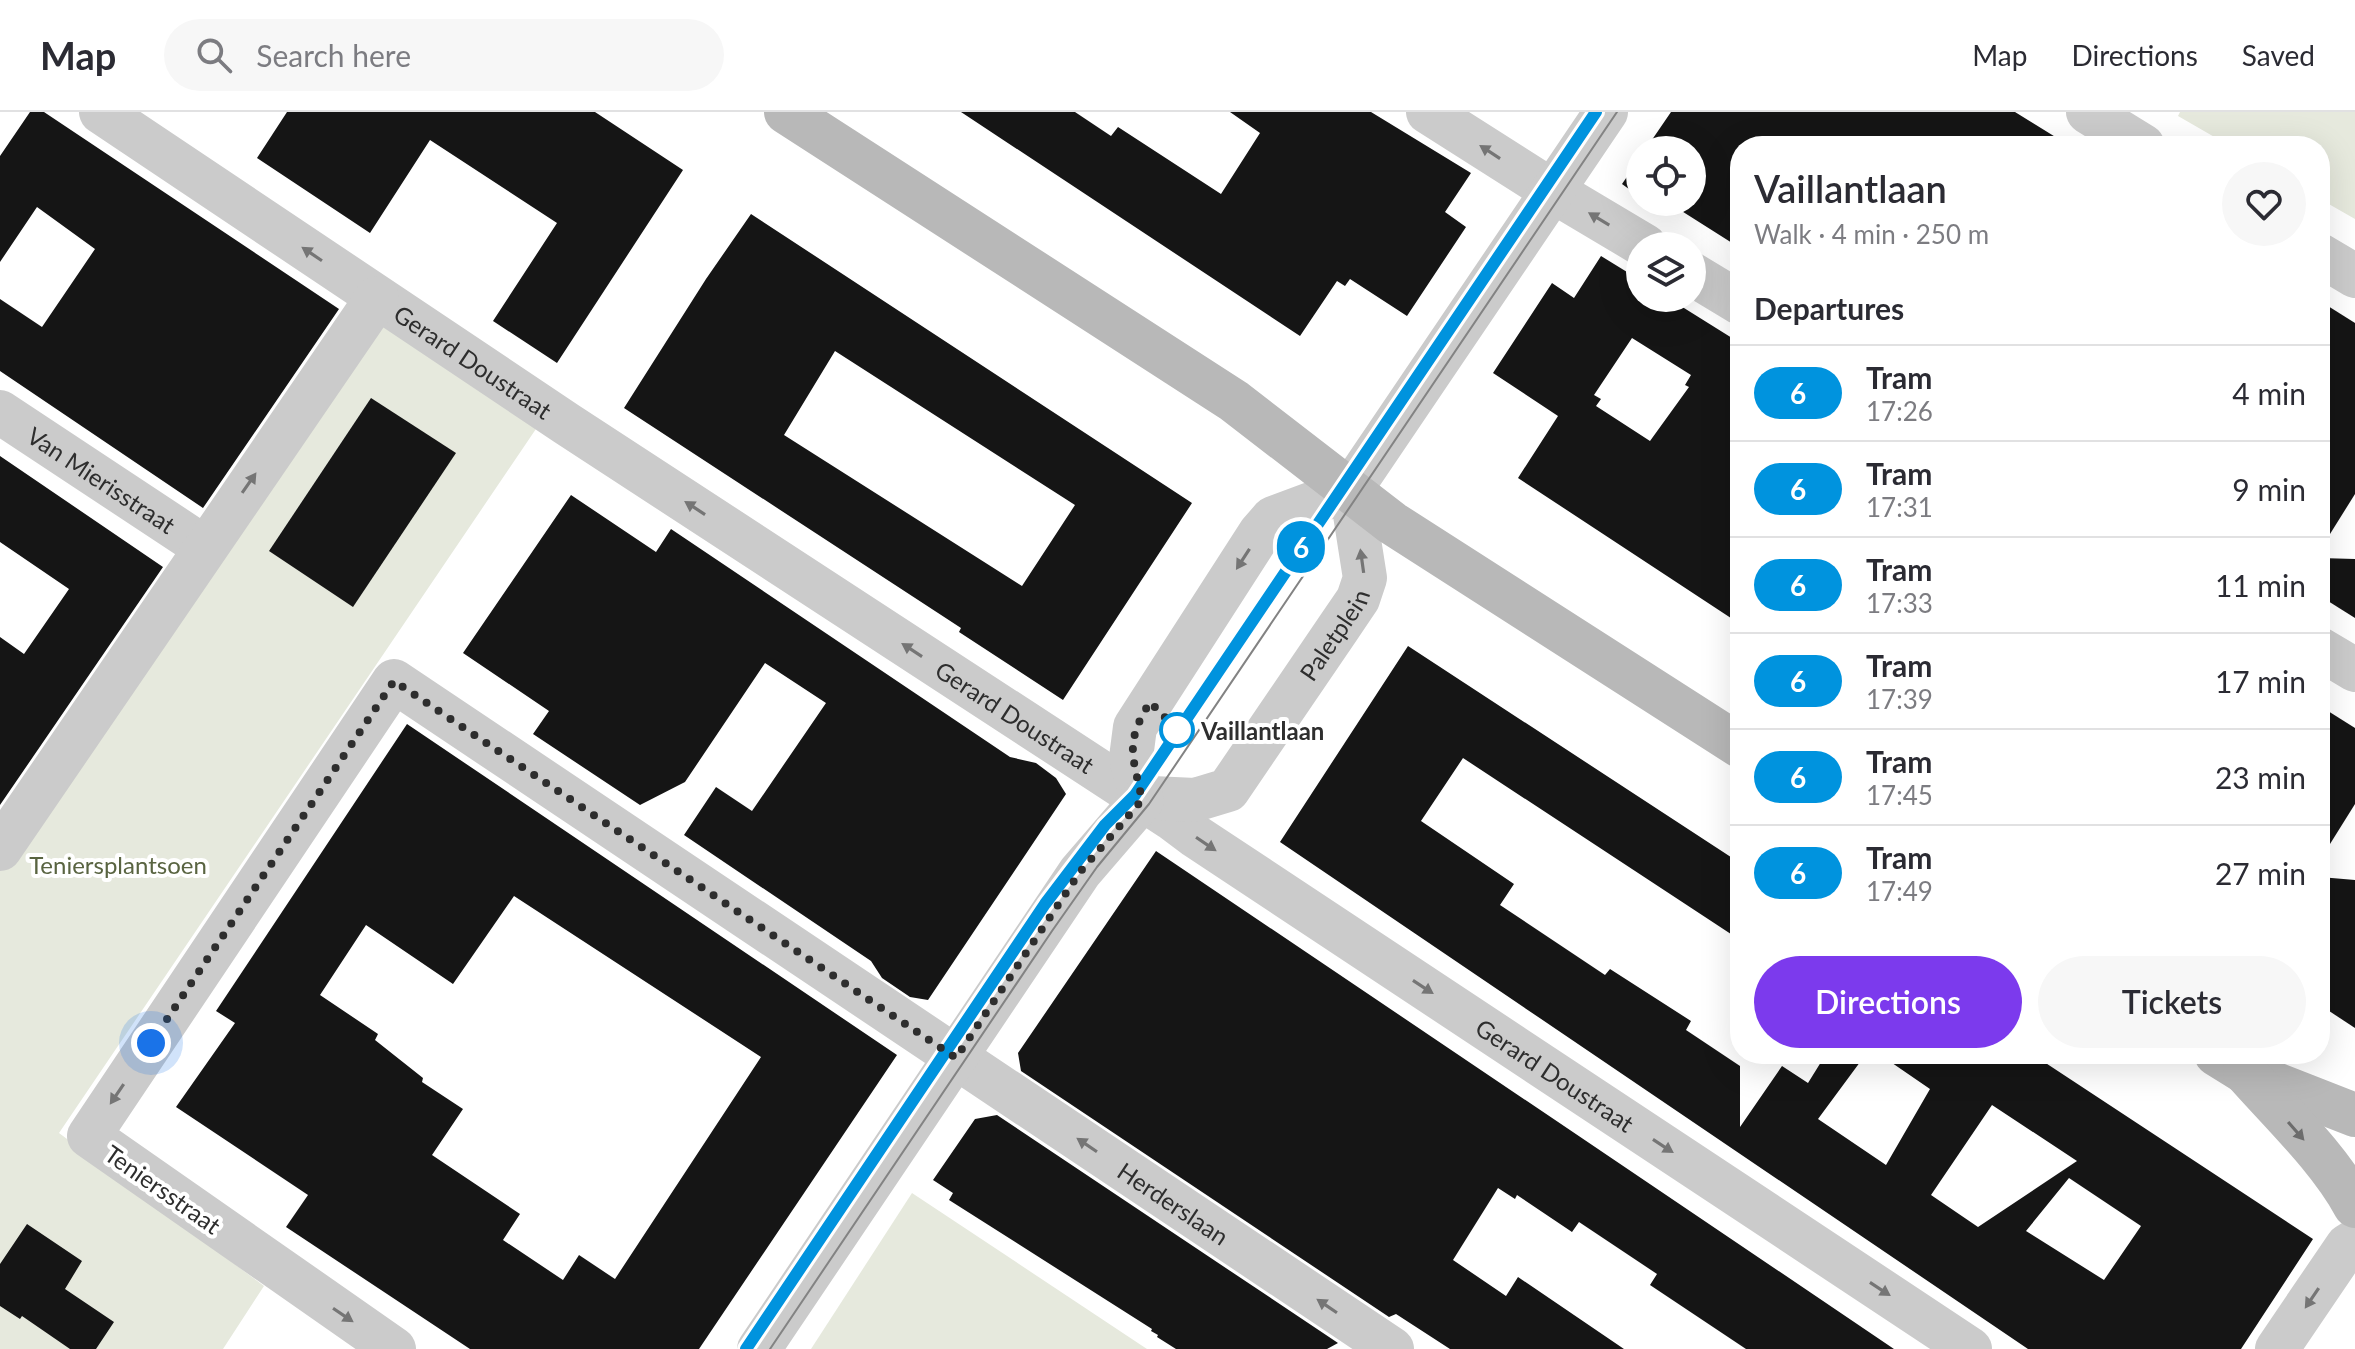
<!DOCTYPE html>
<meta charset="utf-8">
<style>
:root{--surface:#fff;--page:#f7f7f7;--text:#2b2b33;--muted:#7c7c81;--line:#e1e1e2;--accent:#7c3aed}
body{margin:0;font-family:Lato,sans-serif;background:var(--page);color:var(--text);height:100vh;display:flex;flex-direction:column;font-size:30px;white-space:nowrap}
*{box-sizing:border-box;margin:0}
p{font-size:26px;color:var(--muted)}
.icon{flex:none;width:44px;height:44px;fill:none;stroke:currentColor;stroke-width:2;stroke-linecap:round;stroke-linejoin:round}
.map{position:relative;flex:1;overflow:hidden}
.panel{position:absolute;left:1730px;top:24px;width:600px;height:928px;display:flex;flex-direction:column;background:var(--surface);border-radius:32px;box-shadow:0 8px 32px #0002}
.panel>*{flex:none}
.badge{padding:0 16px;border-radius:26px;font-size:28px;line-height:52px}
.controls{position:absolute;left:1626px;top:24px;display:grid;gap:16px}
.controls a{display:grid;place-items:center;width:80px;height:80px;border-radius:50%;background:var(--surface);box-shadow:0 8px 32px #0002;font-size:40px}
.you{position:absolute;width:40px;height:40px;margin:-20px;border:6px solid #fff;border-radius:50%;background:#1a73e8;box-shadow:0 0 0 12px #1a73e833}
.map>.badge{position:absolute;translate:-50% -50%;box-shadow:0 0 0 4px #fff}
h2{padding:0 24px;font-size:30px;line-height:72px}
.round{display:grid;place-items:center;flex:none;width:84px;height:84px;border-radius:42px;background:var(--page)}
.head{display:flex;align-items:center;justify-content:space-between;height:136px;padding:0 24px}
h1{font-size:38px;font-weight:600;line-height:60px}
.action{display:flex;gap:16px;margin-top:auto;padding:16px 24px}
.action a{flex:1;height:92px;border-radius:48px;background:var(--accent);color:#fff;font-size:32px;font-weight:600;line-height:92px;text-align:center}
.action a+a{background:var(--page);color:var(--text)}
ul{padding:0;list-style:none}
li{display:flex;align-items:center;gap:24px;height:96px;padding:0 24px;border-top:2px solid var(--line)}
li div{flex:1}
li b{display:block;font-size:30px}
li em{font-style:normal}
li .badge{min-width:88px;font-weight:700;text-align:center}
header{display:flex;align-items:center;gap:48px;box-sizing:border-box;height:112px;padding:0 40px;background:var(--surface);border-bottom:2px solid var(--line)}
header strong{font-size:38px}
nav{display:flex;gap:44px;margin-inline-start:auto;font-size:28px}
.search{width:560px;height:72px;background:var(--page);display:flex;align-items:center;gap:20px;box-sizing:border-box;padding:0 28px;border-radius:44px;color:var(--muted);font-size:30px}
.map>svg:first-child{display:block}
.green{fill:#e6e9dd}
.building{fill:#151515;fill-rule:evenodd}
.lines{fill:none;stroke-linecap:round;stroke-linejoin:round}
.street{stroke:#cbcbcb;stroke-width:44}
.secondary{stroke:#b8b8b8;stroke-width:44}
.tram{stroke:#838383;stroke-width:2}
.oneway{fill:#757575}
.oneway2{fill:#6c6c6c}
.line-casing{stroke:#fff;stroke-width:18}
.line{stroke:#0093de;stroke-width:12}
.walk{stroke:#2e2e2e;stroke-width:8;stroke-dasharray:0 14.4}
.stop-dot{fill:#fff;stroke:#0093de;stroke-width:4}
.labels{text-anchor:middle;dominant-baseline:central;stroke-width:8;stroke-linejoin:round;paint-order:stroke}
.street-label{font-size:24px;fill:#2e2e2e;stroke:#fff}
.stop-label{font-size:24px;font-weight:bold;fill:#2e2e2e;stroke:#fff;text-anchor:start}
.park-label{font-size:24px;fill:#596441;stroke:#fff}
</style>
<header>
<strong>Map</strong>
<div class="search"><svg class="icon" aria-label="search" viewBox="0 0 24 24"><circle cx="10" cy="10" r="6"/><path d="M15 15l6 6"/></svg>Search here</div>
<nav><a>Map</a><a>Directions</a><a>Saved</a></nav>
</header>
<div class="map">
<svg width="2355" height="1237" viewBox="0 0 2355 1237">
<rect width="100%" height="100%" fill="#fff"/>
<g class="green">
<polygon points="2180,0 2355,0 2355,107 2320,87 2320,34 2230,34 2178,4"/>
<polygon points="375,197 540,311 59,1021 264,1174 223,1237 0,1237 0,742"/>
<polygon points="912,1081 1147,1237 811,1237"/>
</g>
<g class="building">
<polygon points="30,0 44,0 339,197 203,396 0,259 0,187 42,215 95,137 37,95 0,150 0,44"/>
<polygon points="287,0 595,0 683,58 557,251 493,209 557,111 430,28 370,121 257,46"/>
<polygon points="961,0 1075,0 1111,24 1118,15 1221,82 1260,21 1230,0 1371,0 1471,61 1445,100 1466,115 1407,204 1350,167 1345,174 1337,169 1300,224"/>
<polygon points="1671,0 2015,0 2070,34 1740,34 1740,136 1669,91 1664,100 1648,90 1692,90 1692,38 1645,38"/>
<polygon points="1640,46 1640,85 1622,72"/>
<path d="M 751,102 L 1192,391 L 1063,588 L 959,520 L 961,516 L 624,296 L 706,167 ZM 835,239 L 1075,393 L 1022,474 L 784,323 Z"/>
<path d="M 1601,144 L 1640,168 L 1640,186 L 1668,186 L 1740,231 L 1740,512 L 1518,366 L 1558,304 L 1493,261 L 1552,171 L 1574,186 ZM 1632,226 L 1691,263 L 1685,273 L 1689,275 L 1650,329 L 1596,294 L 1601,287 L 1594,283 Z"/>
<polygon points="2320,189 2355,211 2355,382 2320,438"/>
<polygon points="371,286 456,341 353,495 269,439"/>
<polygon points="0,344 163,455 0,693 0,525 24,542 69,477 0,430"/>
<polygon points="571,383 656,440 671,417 1010,645 1036,651 1056,666 1066,682 928,888 910,885 882,866 871,849 684,723 716,675 752,699 826,591 765,551 685,670 640,693 533,622 549,599 463,541"/>
<polygon points="2320,446 2355,447 2355,506 2320,484"/>
<path d="M 1408,534 L 1740,751 L 1740,828 L 1463,646 L 1421,709 L 1514,772 L 1500,793 L 1605,863 L 1610,857 L 1691,909 L 1686,918 L 1740,954 L 1740,1015 L 1782,954 L 1808,971 L 1826,942 L 1866,942 L 1818,1007 L 1886,1053 L 1930,977 L 1879,942 L 2032,942 L 2313,1127 L 2241,1237 L 2028,1237 L 1280,730 ZM 1992,993 L 2077,1049 L 1978,1115 L 1931,1083 ZM 2069,1066 L 2141,1114 L 2104,1168 L 2026,1119 Z"/>
<polygon points="2320,594 2355,616 2355,692 2320,748"/>
<path d="M 407,612 L 897,943 L 699,1237 L 470,1237 L 286,1115 L 308,1083 L 176,995 L 235,911 L 216,899 ZM 514,784 L 761,945 L 615,1167 L 579,1143 L 563,1168 L 503,1128 L 520,1102 L 432,1043 L 463,997 L 422,970 L 423,966 L 375,928 L 378,922 L 320,883 L 366,813 L 453,872 Z"/>
<polygon points="1156,739 1564,1014 1894,1237 1746,1237 1650,1173 1657,1162 1579,1110 1572,1120 1517,1083 1515,1087 1498,1076 1453,1148 1506,1184 1518,1165 1624,1237 1450,1237 1396,1202 1389,1205 1021,959 1018,941"/>
<polygon points="2320,765 2355,768 2355,916 2320,893"/>
<polygon points="997,1003 1338,1231 1327,1237 1176,1237 1157,1225 1158,1223 1151,1219 1152,1217 949,1088 953,1081 933,1068 975,1007"/>
<polygon points="27,1112 82,1149 65,1177 114,1210 96,1237 70,1237 22,1204 20,1207 0,1194 0,1152"/>
</g>
<g class="lines">
<g class="street">
<path id="s1" d="M 101,0 L 567,312 L 1171,706 L 1195,724 L 1970,1237"/>
<polyline points="1428,0 1546,75 1645,134"/>
<polyline points="2088,0 2143,34"/>
<polyline points="2320,143 2355,164"/>
<polyline points="1692,162 1740,191"/>
<path id="s2" d="M 0,300 L 204,435"/>
<polyline points="1351,377 1606,0"/>
<polyline points="2320,537 2355,558"/>
<path id="s3" d="M 1142,688 L 1152,686 L 1195,688 L 1228,678 L 1339,515 L 1358,487 L 1365,466 L 1351,377"/>
<polyline points="1142,688 1131,646 1135,615 1260,421 1273,406 1351,377"/>
<polyline points="0,737 377,186"/>
<path id="s4" d="M 394,1237 L 89,1024 L 394,569 L 1392,1237"/>
<polyline points="759,1237 1080,760 1142,688"/>
<polyline points="2277,1237 2347,1134 2355,1129"/>
</g>
<g class="secondary">
<polyline points="786,0 1234,289 1392,411 1740,634"/>
<polyline points="2216,942 2245,960 2355,1003"/>
<path d="M 2245,960 C 2281,1001 2329,1046 2355,1094"/>
</g>
<g class="tram">
<polyline points="746,1237 1045,792 1105,713 1135,683 1596,0"/>
<polyline points="770,1237 1052,819 1097,755 1149,692 1617,0"/>
</g>
</g>
<defs><path id="oneway-solid" d="M-6-.8H1V-3.2L6.5 0L1 3.2V.8H-6Z" transform="scale(2)"/></defs>
<g class="oneway">
<use href="#oneway-solid" transform="translate(1490 40) rotate(-147)"/>
<use href="#oneway-solid" transform="translate(1599 107) rotate(-149)"/>
<use href="#oneway-solid" transform="translate(312 142) rotate(-146)"/>
<use href="#oneway-solid" transform="translate(249 371) rotate(-55)"/>
<use href="#oneway-solid" transform="translate(695 396) rotate(-147)"/>
<use href="#oneway-solid" transform="translate(1243 447) rotate(123)"/>
<use href="#oneway-solid" transform="translate(1362 449) rotate(-98)"/>
<use href="#oneway-solid" transform="translate(912 538) rotate(-147)"/>
<use href="#oneway-solid" transform="translate(1206 732) rotate(34)"/>
<use href="#oneway-solid" transform="translate(1423 875) rotate(33)"/>
<use href="#oneway-solid" transform="translate(117 982) rotate(124)"/>
<use href="#oneway-solid" transform="translate(1087 1033) rotate(-146)"/>
<use href="#oneway-solid" transform="translate(1663 1034) rotate(33)"/>
<use href="#oneway-solid" transform="translate(1880 1177) rotate(33)"/>
<use href="#oneway-solid" transform="translate(2312 1186) rotate(124)"/>
<use href="#oneway-solid" transform="translate(1327 1194) rotate(-146)"/>
<use href="#oneway-solid" transform="translate(343 1203) rotate(34)"/>
</g>
<use class="oneway2" href="#oneway-solid" transform="translate(2296 1019) rotate(49)"/>
<g class="lines">
<defs>
<polyline id="line" points="746,1237 1045,792 1105,713 1135,683 1596,0"/>
</defs>
<use href="#line" class="line-casing"/>
<use href="#line" class="line"/>
<path class="walk" d="M 151,931 L 394,569 L 956,946 L 1080,760 L 1142,688 C 1133,643 1124,632 1150,590 L 1177,618"/>
</g>
<circle class="stop-dot" cx="1177" cy="618" r="16"/>
<g class="labels">
<g class="street-label">
<text stroke="none"><textPath href="#s1" startOffset="448">Gerard Doustraat</textPath></text>
<text stroke="none"><textPath href="#s2" startOffset="122">Van Mierisstraat</textPath></text>
<text stroke="none"><textPath href="#s3" startOffset="276">Paletplein</textPath></text>
<text stroke="none"><textPath href="#s1" startOffset="1096">Gerard Doustraat</textPath></text>
<text stroke="none"><textPath href="#s1" startOffset="1744">Gerard Doustraat</textPath></text>
<text transform="translate(163 1077) rotate(35)">Teniersstraat</text>
<text stroke="none"><textPath href="#s4" startOffset="1858">Herderslaan</textPath></text>
</g>
<g class="stop-label">
<text x="1201" y="618">Vaillantlaan</text>
</g>
<g class="park-label">
<text x="118" y="752">Teniersplantsoen</text>
</g>
</g>
</svg>
<div class="controls">
<a><svg class="icon" aria-label="locate" viewBox="0 0 24 24"><circle cx="12" cy="12" r="6"/><path d="M12 2v4M12 18v4M2 12h4M18 12h4"/></svg></a>
<a><svg class="icon" aria-label="layers" viewBox="0 0 24 24"><path d="M12 4l9 5-9 5-9-5zM3 14l9 5 9-5"/></svg></a>
</div>
<div class="you" style="left:151px;top:931px"></div>
<b class="badge" style="left:1301px;top:435px;background:#0093de;color:#fff">6</b>
<section class="panel">
<div class="head"><div><h1>Vaillantlaan</h1><p>Walk · 4 min · 250 m</p></div><a class="round"><svg class="icon" aria-label="heart" viewBox="0 0 24 24"><path d="M12 20l-8-8c-3-5 5-10 8-4 3-6 11-1 8 4z"/></svg></a></div>
<h2>Departures</h2>
<ul>
<li><span class="badge" style="background:#0093de;color:#fff">6</span><div><b>Tram</b><p>17:26</p></div><em>4 min</em></li>
<li><span class="badge" style="background:#0093de;color:#fff">6</span><div><b>Tram</b><p>17:31</p></div><em>9 min</em></li>
<li><span class="badge" style="background:#0093de;color:#fff">6</span><div><b>Tram</b><p>17:33</p></div><em>11 min</em></li>
<li><span class="badge" style="background:#0093de;color:#fff">6</span><div><b>Tram</b><p>17:39</p></div><em>17 min</em></li>
<li><span class="badge" style="background:#0093de;color:#fff">6</span><div><b>Tram</b><p>17:45</p></div><em>23 min</em></li>
<li><span class="badge" style="background:#0093de;color:#fff">6</span><div><b>Tram</b><p>17:49</p></div><em>27 min</em></li>
</ul>
<div class="action"><a>Directions</a><a>Tickets</a></div>
</section>
</div>
